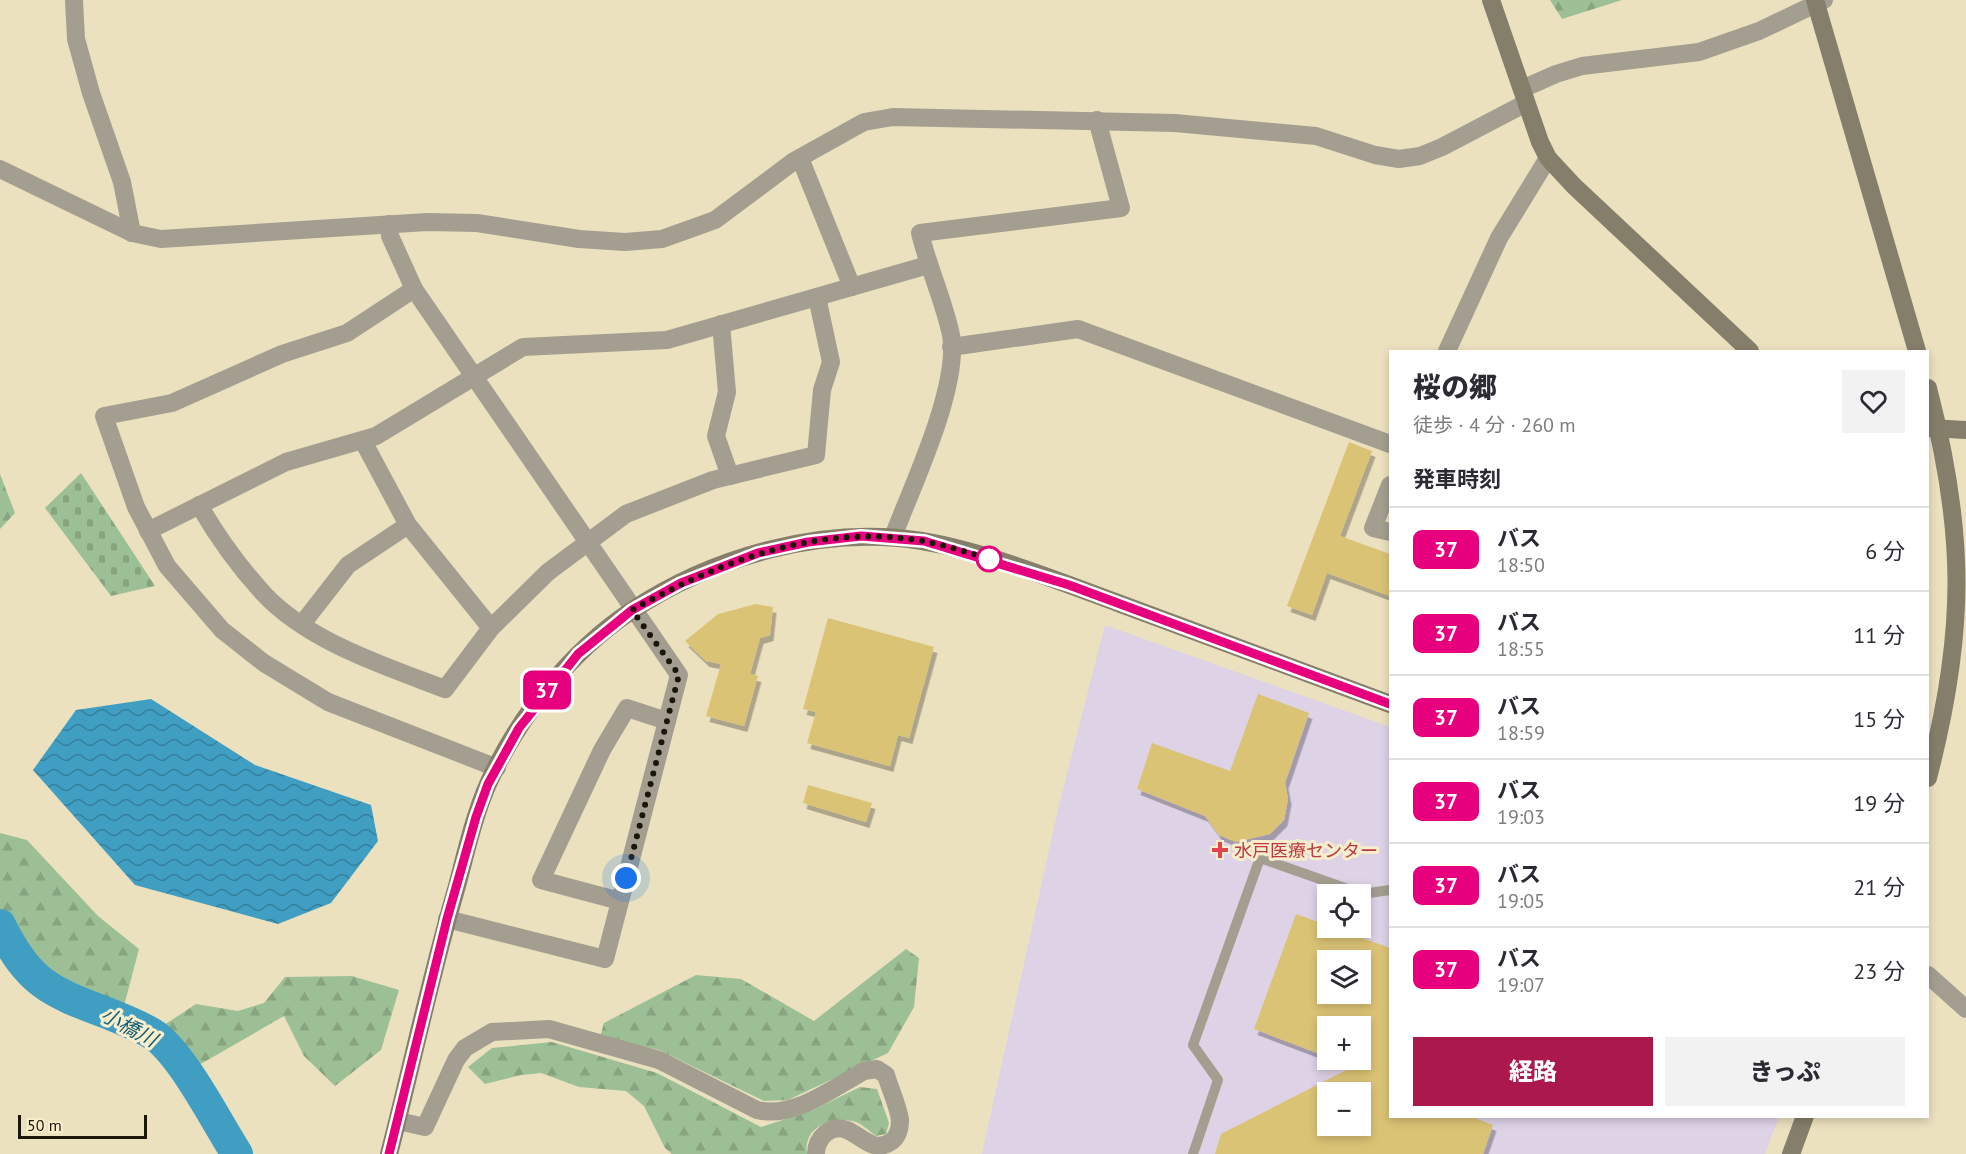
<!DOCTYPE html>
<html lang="ja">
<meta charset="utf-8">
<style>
:root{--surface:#fff;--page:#f2f2f3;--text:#2b2b33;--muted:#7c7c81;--line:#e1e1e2;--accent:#ab194c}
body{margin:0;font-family:"PT Sans","Noto Sans JP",sans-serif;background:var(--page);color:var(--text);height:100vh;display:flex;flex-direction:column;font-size:22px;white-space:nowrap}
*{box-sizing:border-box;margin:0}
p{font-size:20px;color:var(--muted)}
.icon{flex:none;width:33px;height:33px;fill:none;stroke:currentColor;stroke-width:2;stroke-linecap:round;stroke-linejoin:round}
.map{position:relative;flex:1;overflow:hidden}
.side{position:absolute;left:1389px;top:350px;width:540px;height:768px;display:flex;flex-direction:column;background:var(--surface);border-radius:0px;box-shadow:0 3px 9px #0003}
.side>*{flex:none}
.badge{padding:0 12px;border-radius:9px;font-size:21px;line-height:39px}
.buttons{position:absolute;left:1317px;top:884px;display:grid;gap:12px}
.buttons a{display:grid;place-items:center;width:54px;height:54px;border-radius:0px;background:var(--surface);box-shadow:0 3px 9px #0003;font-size:30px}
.scale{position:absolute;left:18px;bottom:15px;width:129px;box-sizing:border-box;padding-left:6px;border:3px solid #1a160a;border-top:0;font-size:16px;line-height:21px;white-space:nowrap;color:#1a160a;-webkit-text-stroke:4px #f8eecc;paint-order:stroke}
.you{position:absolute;width:30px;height:30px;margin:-15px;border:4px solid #fff;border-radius:50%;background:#1a73e8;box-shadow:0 0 0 9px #1a73e833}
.map>.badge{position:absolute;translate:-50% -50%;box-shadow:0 0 0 3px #fff}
h2{padding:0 24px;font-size:22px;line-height:54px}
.round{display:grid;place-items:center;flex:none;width:63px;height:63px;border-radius:0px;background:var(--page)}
.summary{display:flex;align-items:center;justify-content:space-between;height:102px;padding:0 24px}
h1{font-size:28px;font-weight:800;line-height:45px}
.action{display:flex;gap:12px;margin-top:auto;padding:12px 24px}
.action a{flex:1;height:69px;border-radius:0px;background:var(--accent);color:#fff;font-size:24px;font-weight:800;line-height:69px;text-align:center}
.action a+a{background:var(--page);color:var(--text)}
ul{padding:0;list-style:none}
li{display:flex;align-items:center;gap:18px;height:84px;padding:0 24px;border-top:2px solid var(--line)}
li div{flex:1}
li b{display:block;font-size:22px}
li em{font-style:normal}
li .badge{min-width:66px;font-weight:700;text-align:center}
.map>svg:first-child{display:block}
.medical{fill:#ddd2e6;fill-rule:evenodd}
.forest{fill:url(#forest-firs)}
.cemetery{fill:url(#cemetery-stones)}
.water{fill:url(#water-waves)}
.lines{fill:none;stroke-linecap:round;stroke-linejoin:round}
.river{stroke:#409ec2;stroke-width:32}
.building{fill:#dbc374;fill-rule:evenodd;filter:url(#shadow)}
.lane{stroke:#a39e90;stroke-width:10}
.street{stroke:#a39e90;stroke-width:18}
.secondary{stroke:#857e6a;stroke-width:18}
.line-casing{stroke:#fff;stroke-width:14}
.line{stroke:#e6007e;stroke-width:9}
.walk{stroke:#1a160a;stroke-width:6;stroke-dasharray:0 10.8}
.stop-dot{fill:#fff;stroke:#e6007e;stroke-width:3}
.health-dot{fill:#e0444e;stroke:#f8eecc;stroke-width:2}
.labels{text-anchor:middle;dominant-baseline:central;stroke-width:6;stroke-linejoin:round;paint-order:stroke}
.health-label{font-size:18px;fill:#be3a42;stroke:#f8eecc;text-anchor:start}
.water-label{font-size:20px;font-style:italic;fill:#125c75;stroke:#f8eecc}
</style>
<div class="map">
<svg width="1966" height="1154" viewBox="0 0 1966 1154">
<defs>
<pattern id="forest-firs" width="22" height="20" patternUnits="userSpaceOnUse" patternTransform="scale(1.5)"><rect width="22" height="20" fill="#9dbf96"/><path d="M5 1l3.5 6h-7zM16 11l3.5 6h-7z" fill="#87a380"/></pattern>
<pattern id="cemetery-stones" width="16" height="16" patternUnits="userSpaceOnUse" patternTransform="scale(1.5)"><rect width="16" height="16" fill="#9dbf96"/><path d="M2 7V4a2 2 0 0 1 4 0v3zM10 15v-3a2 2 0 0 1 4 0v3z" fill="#87a380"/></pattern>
<pattern id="water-waves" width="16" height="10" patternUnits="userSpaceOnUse" patternTransform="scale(1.5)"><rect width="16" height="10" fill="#409ec2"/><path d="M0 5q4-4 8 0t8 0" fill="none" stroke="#35809c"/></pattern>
<filter id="shadow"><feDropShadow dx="3.5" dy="6" stdDeviation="0" flood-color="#0004"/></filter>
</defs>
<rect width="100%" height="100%" fill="#ebe1bf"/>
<path class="medical" d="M 1105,625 L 1390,727 L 1390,1116 L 1779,1116 L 1765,1154 L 982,1154 L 1059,805 ZM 1328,894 L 1360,894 L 1360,927 L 1328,927 ZM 1328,960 L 1360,960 L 1360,993 L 1328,993 ZM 1328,1026 L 1360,1026 L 1360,1059 L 1328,1059 ZM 1328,1092 L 1360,1092 L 1360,1125 L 1328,1125 Z"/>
<g class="forest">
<polygon points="1550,0 1622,0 1562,19"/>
<polygon points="0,474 15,513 0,529"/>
<polygon points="0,833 27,840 98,916 139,949 124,1006 70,991 29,960 0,918"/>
<polygon points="906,949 919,958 914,1007 888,1053 788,1100 764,1101 659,1050 600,1037 604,1023 696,975 741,979 814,1021"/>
<polygon points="352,976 399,990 381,1050 335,1086 304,1056 284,1016 199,1065 161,1027 196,1004 238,1011 264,1003 285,977"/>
<path d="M 552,1042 L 657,1073 L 761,1127 L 813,1110 L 860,1087 L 877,1089 L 889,1123 L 886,1134 L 876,1136 C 869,1131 860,1122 852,1121 C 829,1116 803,1128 807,1154 L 672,1154 L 665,1148 L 644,1106 L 626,1091 L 579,1087 L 541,1073 L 521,1075 L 485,1084 L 468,1067 L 492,1048 Z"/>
</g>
<polygon class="cemetery" points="81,473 155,586 111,596 45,508"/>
<polygon class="water" points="151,699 255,765 371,805 378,841 331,903 278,924 135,885 33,770 76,710"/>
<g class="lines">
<path class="river" d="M 0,925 C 30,986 52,992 112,1015 C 127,1021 145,1028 157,1037 C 186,1061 216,1121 237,1154"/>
</g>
<g class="building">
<polygon points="1349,442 1372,451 1340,536 1390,554 1390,596 1327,573 1312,615 1287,606"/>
<polygon points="756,604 773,607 770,635 760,638 750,674 758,676 744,726 706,716 721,664 706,661 685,641 718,614"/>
<polygon points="828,618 934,647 909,738 898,735 890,766 807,743 816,712 803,709"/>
<polygon points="1258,694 1309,713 1285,783 1288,799 1284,820 1270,834 1236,842 1219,835 1205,816 1137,789 1152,743 1230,771"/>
<polygon points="808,785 872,803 866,822 803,803"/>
<path d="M 1296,914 L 1390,948 L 1390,1116 L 1470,1116 L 1493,1125 L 1483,1154 L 1215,1154 L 1221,1134 L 1360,1063 L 1360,1026 L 1328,1026 L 1328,1057 L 1254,1029 ZM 1328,960 L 1360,960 L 1360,993 L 1328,993 ZM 1328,1092 L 1360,1092 L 1360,1125 L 1328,1125 Z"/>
</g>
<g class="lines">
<polyline class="lane" points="1193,1154 1218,1080 1193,1045 1260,858 1362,894 1390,890"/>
<g class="street">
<polyline points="74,0 76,39 91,93 122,182 132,233"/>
<polyline points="1522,89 1556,74 1582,66 1699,52 1759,31 1824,0"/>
<polyline points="800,158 852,287"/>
<polyline points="0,169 132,233 161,239 427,222 477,223 579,239 625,242 662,239 715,220 794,161 864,122 893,117 1175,123 1316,136 1375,155 1399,159 1420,156 1442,147 1526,103"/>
<polyline points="389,224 390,236 414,289 679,675 605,959 447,919"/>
<polyline points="414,289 347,333 282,354 172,403 104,416 136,507 167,566 222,630 264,663 328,702 497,768"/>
<polyline points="721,324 727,392 716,436 730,476"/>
<polyline points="951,347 1078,329 1390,444"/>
<polyline points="1447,351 1499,238 1548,158"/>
<polyline points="363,441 408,525 491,628"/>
<polyline points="1390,485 1373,528 1390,532"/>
<path d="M 199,505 C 217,536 239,567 264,594 C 309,642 385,666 445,689 L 491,628 L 548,572 L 626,514 L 713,480 L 816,455 L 822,390 L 831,362 L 817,297"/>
<polyline points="148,531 286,462 376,436 523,347 667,340 928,265"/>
<path d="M 893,537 C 912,486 960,387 951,335 C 944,301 928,267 920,233 L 1121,208 L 1097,120"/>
<polyline points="302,624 348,565 408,525"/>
<polyline points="620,901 541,880 602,750 627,708 667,721"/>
<polyline points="1928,975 1966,1009"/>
<path d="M 398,1121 L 425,1127 L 456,1060 L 465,1048 L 492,1032 L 549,1029 L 659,1060 L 757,1110 C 794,1119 833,1088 864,1071 L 877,1069 L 886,1075 C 890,1089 898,1105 900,1120 C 900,1127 898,1136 892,1141 C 874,1154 863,1137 847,1130 C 831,1123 816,1138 816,1154"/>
</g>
<g class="secondary">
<polyline points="1491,0 1540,142 1548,158 1574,186 1750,351"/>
<polyline points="1815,0 1917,351"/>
<path d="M 1928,388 C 1966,534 1966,632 1928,778"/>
<polyline points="1929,428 1966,430"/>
<path d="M 389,1154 C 412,1065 431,974 457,886 C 466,852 474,816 488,784 C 518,717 570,652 631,611 C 713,556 824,525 922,541 C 983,551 1059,581 1118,603 C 1209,637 1300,670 1390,704"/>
<polyline points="1791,1154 1805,1116"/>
</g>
</g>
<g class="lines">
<defs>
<polyline id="line" points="389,1154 447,919 476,817 488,784 519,728 578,654 632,610 681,583 758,553 808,542 861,536 924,541 1069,585 1390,704"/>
</defs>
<use href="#line" class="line-casing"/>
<use href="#line" class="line"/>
<path class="walk" d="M 626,878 L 679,675 L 632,610 C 720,561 820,523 923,541 C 945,545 967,552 989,559"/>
</g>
<circle class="stop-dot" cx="989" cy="559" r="12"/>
<path class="health-dot" d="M1217 841h6v6h6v6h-6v6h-6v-6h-6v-6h6z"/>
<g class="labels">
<g class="health-label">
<text x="1234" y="850">水戸医療センター</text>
</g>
<g class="water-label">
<text transform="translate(129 1027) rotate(28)">小橋川</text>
</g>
</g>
</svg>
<div class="buttons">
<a><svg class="icon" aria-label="locate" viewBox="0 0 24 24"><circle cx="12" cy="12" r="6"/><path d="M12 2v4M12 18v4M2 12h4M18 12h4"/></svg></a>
<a><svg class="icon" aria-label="layers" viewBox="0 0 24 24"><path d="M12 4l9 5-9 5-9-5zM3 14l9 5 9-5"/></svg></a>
<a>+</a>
<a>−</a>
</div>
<div class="scale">50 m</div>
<div class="you" style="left:626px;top:878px"></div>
<b class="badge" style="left:547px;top:690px;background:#e6007e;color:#fff">37</b>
<section class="side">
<div class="summary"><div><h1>桜の郷</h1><p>徒歩 · 4 分 · 260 m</p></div><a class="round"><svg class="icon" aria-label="heart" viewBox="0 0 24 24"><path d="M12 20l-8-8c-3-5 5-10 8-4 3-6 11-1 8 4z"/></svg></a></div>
<h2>発車時刻</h2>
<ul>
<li><span class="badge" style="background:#e6007e;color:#fff">37</span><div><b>バス</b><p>18:50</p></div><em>6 分</em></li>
<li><span class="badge" style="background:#e6007e;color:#fff">37</span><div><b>バス</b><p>18:55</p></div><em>11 分</em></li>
<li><span class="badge" style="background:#e6007e;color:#fff">37</span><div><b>バス</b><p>18:59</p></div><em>15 分</em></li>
<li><span class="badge" style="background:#e6007e;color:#fff">37</span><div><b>バス</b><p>19:03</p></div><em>19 分</em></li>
<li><span class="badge" style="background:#e6007e;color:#fff">37</span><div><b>バス</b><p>19:05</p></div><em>21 分</em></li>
<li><span class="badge" style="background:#e6007e;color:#fff">37</span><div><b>バス</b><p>19:07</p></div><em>23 分</em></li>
</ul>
<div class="action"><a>経路</a><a>きっぷ</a></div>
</section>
</div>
